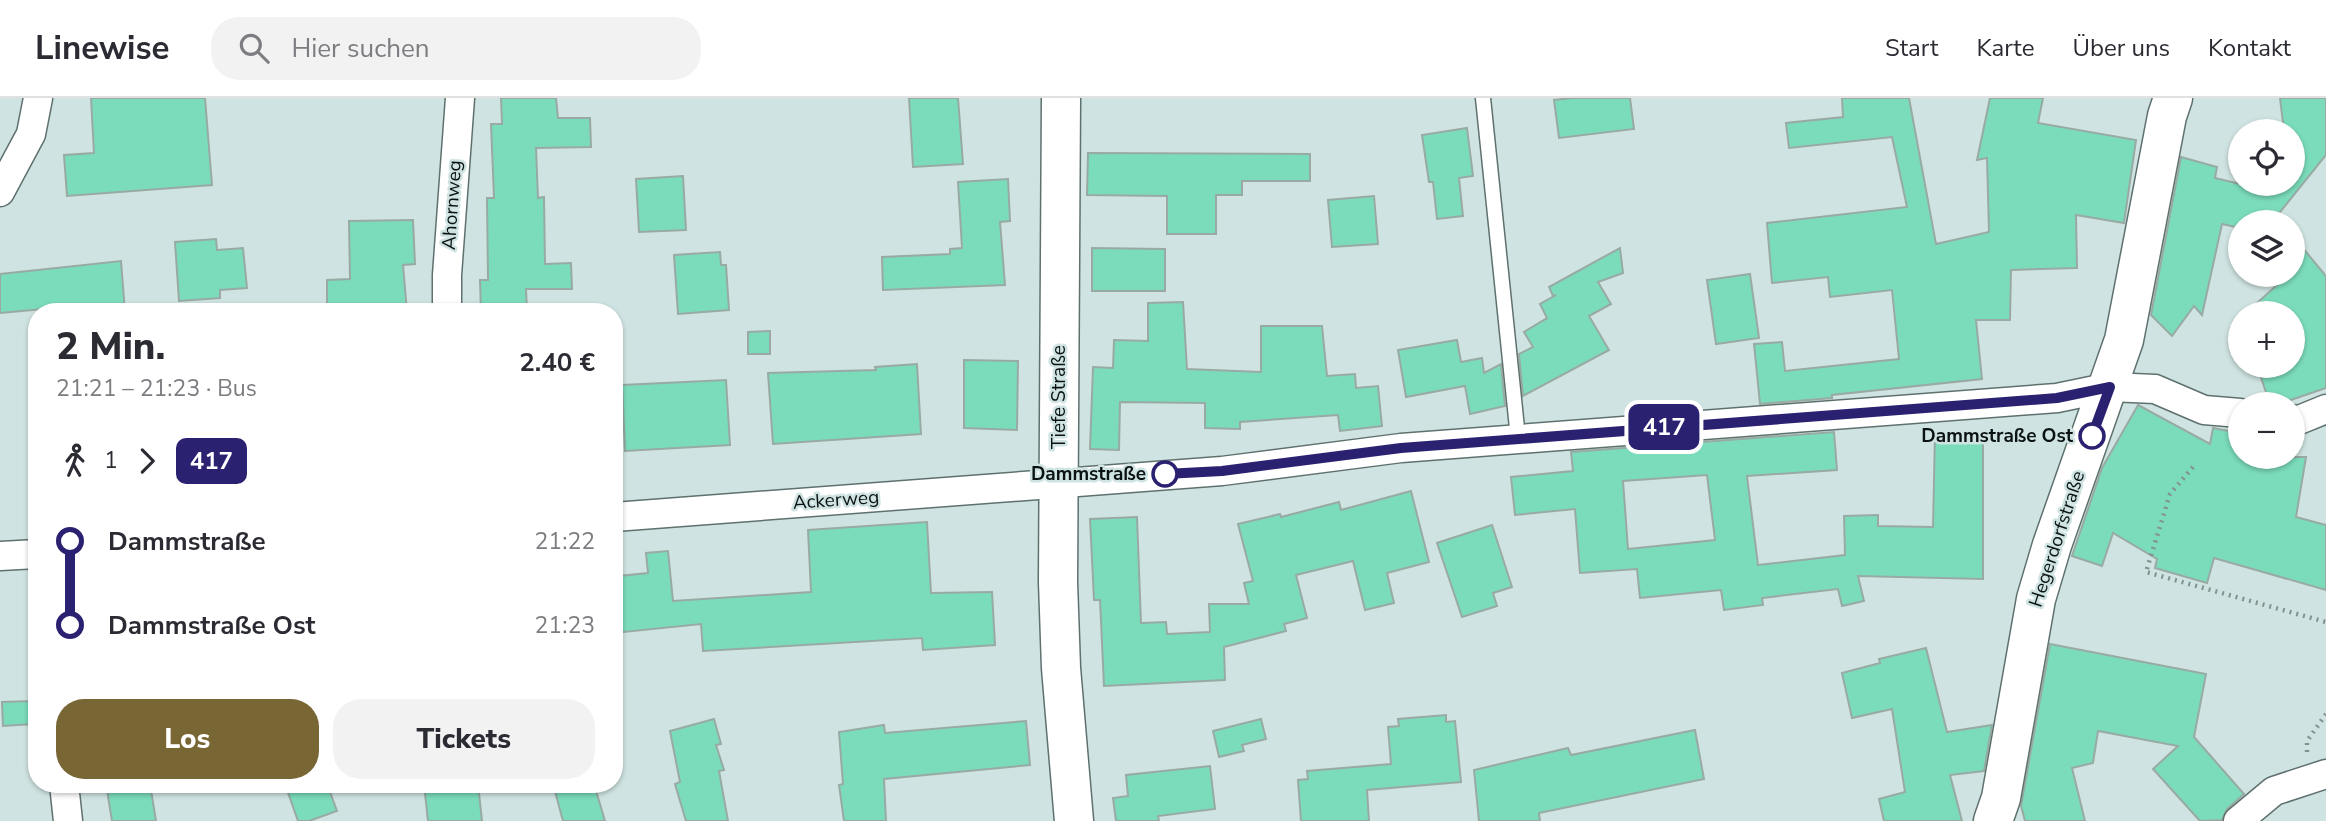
<!DOCTYPE html>
<html lang="de">
<meta charset="utf-8">
<style>
:root{--surface:#fff;--page:#f2f2f3;--text:#2b2b33;--muted:#7c7c81;--line:#e1e1e2;--accent:#786634}
body{margin:0;font-family:"Nunito Sans",sans-serif;background:var(--page);color:var(--text);height:100vh;display:flex;flex-direction:column;font-size:26px;white-space:nowrap}
*{box-sizing:border-box;margin:0}
p{font-size:23px;color:var(--muted)}
.icon{flex:none;width:38px;height:38px;fill:none;stroke:currentColor;stroke-width:2;stroke-linecap:round;stroke-linejoin:round}
.map{position:relative;flex:1;overflow:hidden}
.panel{position:absolute;left:28px;top:205px;width:595px;height:490px;display:flex;flex-direction:column;background:var(--surface);border-radius:28px;box-shadow:0 2px 5px #0004}
.panel>*{flex:none}
.badge{padding:0 14px;border-radius:10px;font-size:24px;line-height:46px}
.fabs{position:absolute;left:2228px;top:21px;display:grid;gap:14px}
.fabs a{display:grid;place-items:center;width:77px;height:77px;border-radius:50%;background:var(--surface);box-shadow:0 2px 5px #0004;font-size:35px}
.map>.badge{position:absolute;translate:-50% -50%;box-shadow:0 0 0 4px #fff}
.legs{display:flex;align-items:center;gap:10px;height:77px;padding:0 28px;font-size:23px}
.legs p{margin-inline-start:auto}
.overview{display:flex;align-items:center;justify-content:space-between;height:119px;padding:0 28px}
h1{font-size:38px;font-weight:800;line-height:52px}
.primary-button{display:flex;gap:14px;margin-top:auto;padding:14px 28px}
.primary-button a{flex:1;height:80px;border-radius:28px;background:var(--accent);color:#fff;font-size:28px;font-weight:800;line-height:80px;text-align:center}
.primary-button a+a{background:var(--page);color:var(--text)}
ul{padding:0 28px;list-style:none}
li{display:flex;align-items:center;gap:24px;height:84px;font-size:26px}
li i{display:grid;place-items:center;width:10px;height:100%;margin:0 9px;background:currentColor}
li i::after{content:'';width:18px;height:18px;margin:-9px;border:5px solid;border-radius:50%;background:var(--surface)}
li p{margin-inline-start:auto}
li:first-child i{background:linear-gradient(#0000 50%,currentColor 0)}
li:last-child i{background:linear-gradient(currentColor 50%,#0000 0)}
header{display:flex;align-items:center;gap:42px;box-sizing:border-box;height:98px;padding:0 35px;background:var(--surface);border-bottom:2px solid var(--line)}
header strong{font-size:33px}
nav{display:flex;gap:38px;margin-inline-start:auto;font-size:24px}
.search{width:490px;height:63px;background:var(--page);display:flex;align-items:center;gap:18px;box-sizing:border-box;padding:0 24px;border-radius:28px;color:var(--muted);font-size:26px}
.map>svg:first-child{display:block}
.building{fill:#7bdcbc;stroke:#98aaa3;stroke-width:2;fill-rule:evenodd}
.lines{fill:none;stroke-linecap:round;stroke-linejoin:round}
.service-casing{stroke:#5e716f;stroke-width:17}
.minor-casing{stroke:#5e716f;stroke-width:31}
.secondary-casing{stroke:#5e716f;stroke-width:41}
.path{stroke:#829291;stroke-width:4.5;stroke-dasharray:2 5;stroke-linecap:butt}
.service{stroke:#fff;stroke-width:14}
.minor{stroke:#fff;stroke-width:28}
.secondary{stroke:#fff;stroke-width:38}
.line-1-casing{stroke:#fff;stroke-width:16}
.line-1{stroke:#2b2171;stroke-width:10}
.stop-1-dot{fill:#fff;stroke:#2b2171;stroke-width:3.5}
.labels{text-anchor:middle;dominant-baseline:central;stroke-width:5;stroke-linejoin:round;paint-order:stroke}
.street-label{font-size:19px;fill:#0b1212;stroke:#cfe4e2}
.stop-label{font-size:19px;font-weight:bold;fill:#0b1212;stroke:#cfe4e2;text-anchor:end}
</style>
<header>
<strong>Linewise</strong>
<div class="search"><svg class="icon" aria-label="search" viewBox="0 0 24 24"><circle cx="10" cy="10" r="6"/><path d="M15 15l6 6"/></svg>Hier suchen</div>
<nav><a>Start</a><a>Karte</a><a>Über uns</a><a>Kontakt</a></nav>
</header>
<div class="map">
<svg width="2326" height="723" viewBox="0 0 2326 723">
<rect width="100%" height="100%" fill="#cfe4e2"/>
<g class="building">
<polygon points="91,0 205,0 212,87 67,98 64,57 94,55"/>
<polygon points="501,0 556,0 558,20 590,20 591,49 536,50 538,100 544,99 545,166 571,165 572,191 526,191 527,214 481,214 480,182 488,182 487,100 494,100 491,26 502,26"/>
<polygon points="909,0 958,0 963,66 913,69"/>
<polygon points="1572,0 1630,0 1634,31 1559,40 1554,2"/>
<polygon points="1842,0 1909,0 1936,146 1989,134 1987,60 1977,62 1990,0 2043,0 2038,25 2136,42 2124,125 2076,117 2077,170 2011,172 2010,222 1976,222 1982,281 1832,297 1832,300 1760,306 1754,246 1782,244 1785,273 1899,261 1892,192 1830,199 1828,179 1772,185 1767,125 1907,109 1892,39 1789,50 1786,25 1843,19"/>
<polygon points="2280,0 2326,0 2326,57 2272,124 2240,124 2240,130 2222,126 2202,217 2194,208 2172,238 2151,217 2181,59 2217,69 2215,80 2240,86 2292,86 2292,33 2284,33"/>
<polygon points="1467,30 1473,78 1459,80 1463,118 1437,121 1433,84 1429,84 1422,37"/>
<polygon points="1088,55 1310,56 1310,83 1242,83 1242,97 1216,97 1216,136 1167,136 1167,98 1087,97"/>
<polygon points="683,78 686,132 639,134 636,81"/>
<polygon points="1008,81 1010,123 1000,124 1005,187 883,192 882,159 950,156 950,151 962,150 958,84"/>
<polygon points="1374,98 1378,146 1332,149 1328,102"/>
<polygon points="413,122 415,166 403,167 407,214 327,212 327,182 350,181 349,123"/>
<polygon points="2292,137 2326,178 2326,290 2279,306 2270,306 2257,268 2292,268 2292,215 2246,215 2288,177 2292,177"/>
<polygon points="216,141 217,152 243,150 247,190 220,192 220,200 179,203 175,144"/>
<polygon points="1092,150 1165,151 1165,193 1092,193"/>
<polygon points="1620,150 1623,175 1598,184 1611,206 1589,218 1609,252 1523,298 1519,256 1533,249 1524,234 1547,220 1540,206 1556,197 1553,198 1549,189"/>
<polygon points="720,154 721,167 726,167 729,212 678,216 674,157"/>
<polygon points="121,163 125,214 99,214 98,206 0,215 0,176"/>
<polygon points="1750,176 1759,240 1716,246 1707,182"/>
<polygon points="1183,204 1187,271 1261,274 1261,228 1322,228 1327,278 1355,276 1356,290 1378,288 1382,328 1340,333 1338,317 1240,324 1240,331 1205,330 1205,305 1120,304 1119,352 1090,351 1093,269 1113,270 1114,242 1148,243 1148,205"/>
<polygon points="770,233 770,256 748,256 748,234"/>
<polygon points="1457,242 1461,264 1482,260 1484,275 1501,266 1505,308 1470,316 1465,288 1406,299 1398,252"/>
<polygon points="964,262 1018,263 1017,332 964,330"/>
<polygon points="917,266 921,336 773,346 768,275 876,272 875,269"/>
<polygon points="726,282 730,347 625,353 622,287"/>
<polygon points="2138,307 2210,346 2213,330 2240,335 2240,359 2306,359 2296,419 2326,427 2326,492 2214,460 2207,485 2155,470 2157,461 2113,435 2102,468 2072,458 2102,370"/>
<path d="M 1834,334 L 1837,372 L 1747,378 L 1758,467 L 1845,457 L 1844,418 L 1878,417 L 1878,428 L 1933,429 L 1935,335 L 1983,336 L 1983,481 L 1858,478 L 1864,503 L 1842,508 L 1838,491 L 1762,500 L 1763,507 L 1724,512 L 1721,492 L 1640,500 L 1637,471 L 1580,475 L 1575,411 L 1515,417 L 1511,379 L 1573,373 L 1571,354 ZM 1707,377 L 1715,442 L 1628,451 L 1623,383 Z"/>
<polygon points="1411,393 1429,464 1387,475 1394,505 1365,512 1353,463 1296,477 1307,520 1284,526 1286,533 1224,549 1225,582 1104,588 1100,502 1094,502 1090,421 1137,419 1141,525 1166,524 1167,536 1210,534 1209,506 1249,506 1244,485 1253,483 1238,426 1280,416 1281,419 1339,404 1341,412"/>
<polygon points="927,424 931,495 992,494 995,547 923,552 922,540 703,553 701,526 614,535 614,484 620,483 619,478 648,475 646,455 668,453 673,503 811,494 808,432"/>
<polygon points="1492,427 1512,489 1493,495 1497,508 1462,519 1437,445"/>
<polygon points="2050,546 2206,576 2194,639 2244,696 2227,711 2222,722 2200,723 2153,671 2178,648 2098,633 2093,665 2072,670 2085,723 2025,723 2021,708"/>
<polygon points="1926,550 1947,634 1992,627 1984,673 1950,677 1962,723 1884,723 1879,701 1905,694 1892,611 1852,620 1842,575 1880,565 1879,561"/>
<polygon points="32,603 33,626 3,628 2,604"/>
<polygon points="1446,617 1446,624 1455,623 1461,684 1367,692 1369,723 1301,723 1298,682 1308,681 1307,673 1391,666 1388,629 1399,628 1398,621"/>
<polygon points="714,621 721,646 716,647 724,672 719,673 728,723 686,723 675,686 680,684 670,633"/>
<polygon points="1261,621 1266,641 1242,647 1244,653 1219,659 1213,633"/>
<polygon points="1026,623 1030,667 884,681 886,723 844,723 839,687 843,686 839,634 884,627 885,635"/>
<polygon points="1695,632 1704,681 1539,715 1540,723 1479,723 1474,672 1568,650 1571,657"/>
<polygon points="1210,668 1215,711 1158,718 1159,723 1116,723 1113,700 1128,698 1126,677"/>
<polygon points="106,686 150,686 156,723 112,723"/>
<polygon points="285,686 327,686 337,713 309,723 298,723"/>
<polygon points="424,686 478,686 482,723 428,723"/>
<polygon points="553,686 594,686 605,723 563,723"/>
</g>
<g class="lines">
<defs>
<polyline id="service" points="1483,0 1518,340"/>
<g id="minor">
<polyline points="0,94 31,36 38,0"/>
<polyline points="447,214 447,177 460,0"/>
<polyline points="2292,321 2299,322 2326,311"/>
<polyline points="614,419 1222,373 1401,350 2057,300 2110,289 2155,291 2204,312 2240,315"/>
<polyline points="0,458 37,456"/>
<polyline points="64,686 68,723"/>
<polyline points="2238,723 2274,693 2326,676"/>
</g>
<g id="secondary">
<polyline points="1061,0 1058,484 1061,570 1074,723"/>
<polyline points="1993,723 2001,700 2036,501 2052,447 2124,242 2167,18 2173,0"/>
</g>
</defs>
<use href="#service" class="service-casing"/>
<use href="#minor" class="minor-casing"/>
<use href="#secondary" class="secondary-casing"/>
<g class="path">
<polyline points="2193,369 2170,396 2146,474 2326,524"/>
<polyline points="2307,654 2307,643 2326,616"/>
</g>
<use href="#service" class="service"/>
<use href="#minor" class="minor"/>
<use href="#secondary" class="secondary"/>
</g>
<g class="lines">
<defs>
<polyline id="line-1" points="1165,376 1222,373 1401,350 2057,300 2110,289 2092,338"/>
</defs>
<use href="#line-1" class="line-1-casing"/>
<use href="#line-1" class="line-1"/>
</g>
<g class="stop-1-dot">
<circle cx="2092" cy="338" r="12"/>
<circle cx="1165" cy="376" r="12"/>
</g>
<g class="labels">
<g class="street-label">
<text transform="translate(452 107) rotate(-86)">Ahornweg</text>
<text transform="translate(1059 299) rotate(-90)">Tiefe Straße</text>
<text transform="translate(836 402) rotate(-4)">Ackerweg</text>
<text transform="translate(2057 441) rotate(-72)">Hegerdorfstraße</text>
</g>
<g class="stop-label">
<text x="2073" y="338">Dammstraße Ost</text>
<text x="1146" y="376">Dammstraße</text>
</g>
</g>
</svg>
<div class="fabs">
<a><svg class="icon" aria-label="locate" viewBox="0 0 24 24"><circle cx="12" cy="12" r="6"/><path d="M12 2v4M12 18v4M2 12h4M18 12h4"/></svg></a>
<a><svg class="icon" aria-label="layers" viewBox="0 0 24 24"><path d="M12 4l9 5-9 5-9-5zM3 14l9 5 9-5"/></svg></a>
<a>+</a>
<a>−</a>
</div>
<b class="badge" style="left:1664px;top:329px;background:#2b2171;color:#fff">417</b>
<section class="panel">
<div class="overview"><div><h1>2 Min.</h1><p>21:21 – 21:23 · Bus</p></div><b>2.40 €</b></div>
<div class="legs"><svg class="icon" aria-label="walk" viewBox="0 0 24 24"><circle cx="13" cy="4" r="2"/><path d="M13 8l-2 6 4 7M11 14l-3 7M7 12l3-4h3l4 4"/></svg>1<svg class="icon" aria-label="forward" viewBox="0 0 24 24"><path d="M9 5l7 7-7 7"/></svg><b class="badge" style="background:#2b2171;color:#fff">417</b></div>
<ul>
<li><i style="color:#2b2171"></i><b>Dammstraße</b><p>21:22</p></li>
<li><i style="color:#2b2171"></i><b>Dammstraße Ost</b><p>21:23</p></li>
</ul>
<div class="primary-button"><a>Los</a><a>Tickets</a></div>
</section>
</div>
